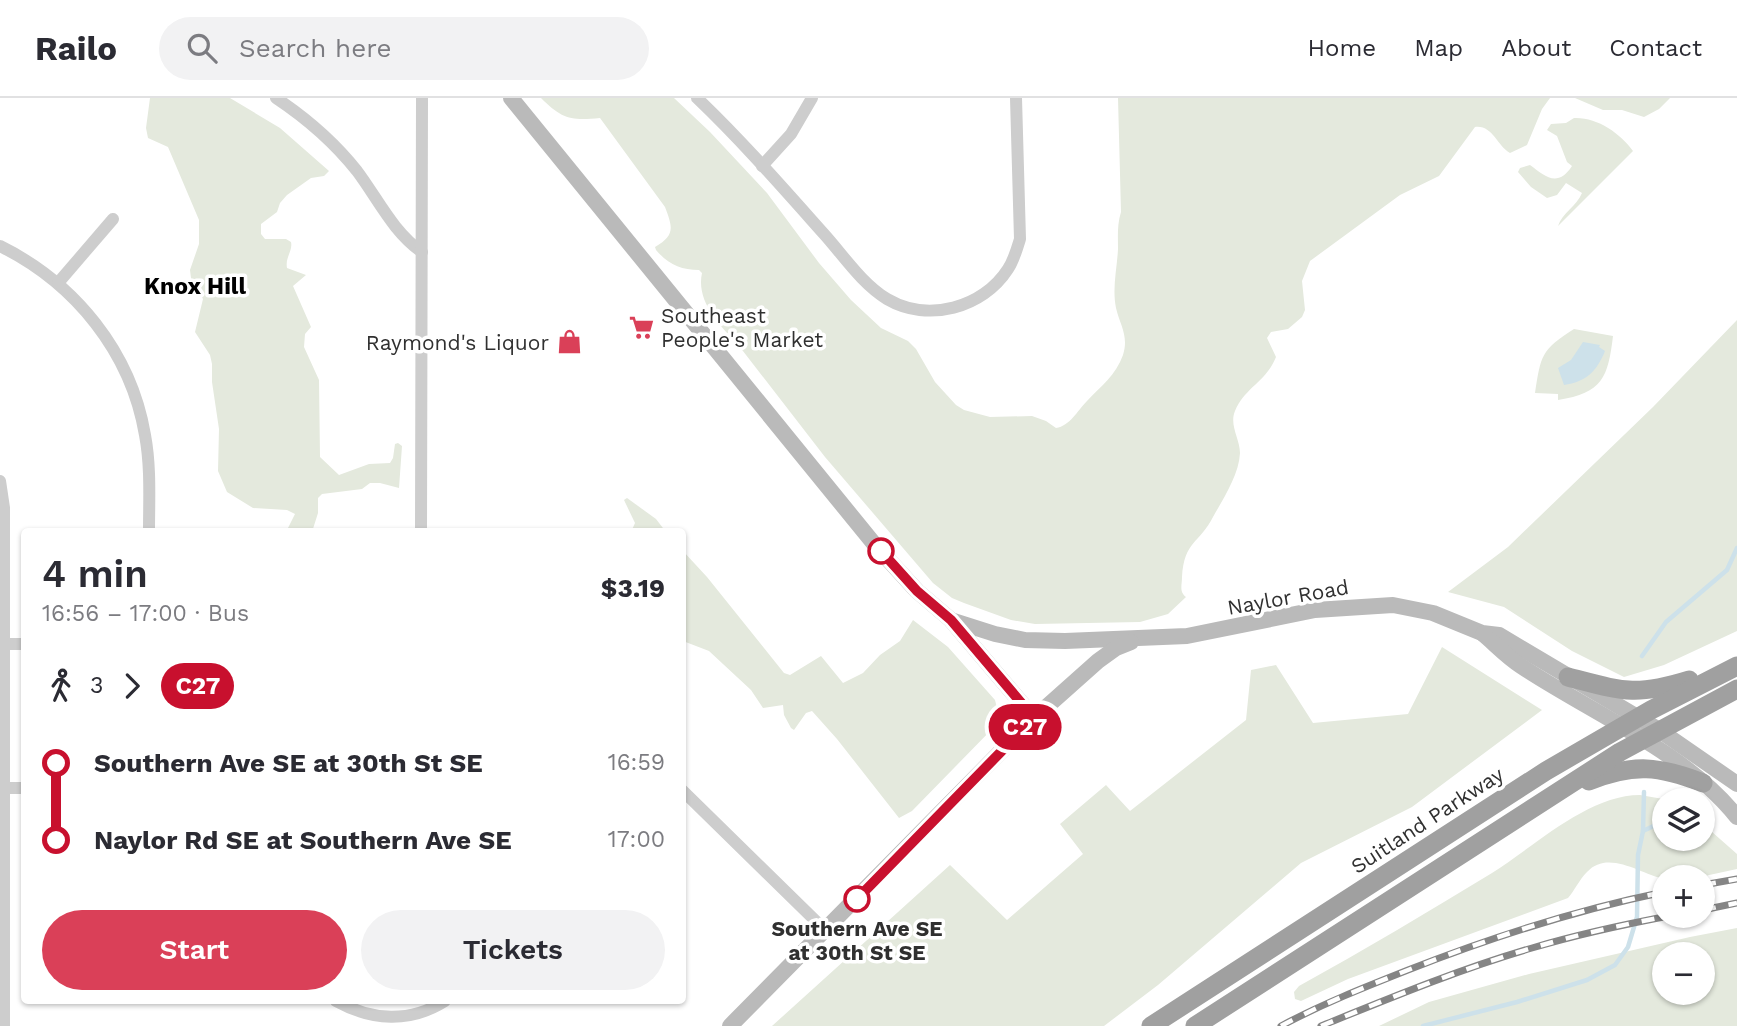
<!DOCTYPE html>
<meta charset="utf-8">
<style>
:root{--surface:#fff;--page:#f2f2f3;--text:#2b2b33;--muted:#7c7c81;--line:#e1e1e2;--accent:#da4058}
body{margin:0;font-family:"Work Sans",sans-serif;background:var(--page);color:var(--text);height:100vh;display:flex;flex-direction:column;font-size:26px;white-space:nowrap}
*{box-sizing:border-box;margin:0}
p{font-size:23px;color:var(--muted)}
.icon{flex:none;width:38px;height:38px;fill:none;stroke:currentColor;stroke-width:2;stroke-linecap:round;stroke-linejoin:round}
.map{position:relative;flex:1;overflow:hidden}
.details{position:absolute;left:21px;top:430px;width:665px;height:476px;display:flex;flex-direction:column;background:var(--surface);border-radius:7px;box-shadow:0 2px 5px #0004}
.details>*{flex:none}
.badge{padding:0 14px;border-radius:23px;font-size:24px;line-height:46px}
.tools{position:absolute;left:1652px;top:690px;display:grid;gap:14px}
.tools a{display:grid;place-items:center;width:63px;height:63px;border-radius:50%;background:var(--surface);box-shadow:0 2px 5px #0004;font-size:35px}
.map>.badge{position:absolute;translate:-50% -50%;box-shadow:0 0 0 4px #fff}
.legs{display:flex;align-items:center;gap:10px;height:77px;padding:0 21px;font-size:23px}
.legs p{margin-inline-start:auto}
.overview{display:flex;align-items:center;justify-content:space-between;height:119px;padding:0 21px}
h1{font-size:38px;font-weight:600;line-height:52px}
.cta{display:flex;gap:14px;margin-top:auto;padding:14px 21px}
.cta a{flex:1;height:80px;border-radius:42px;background:var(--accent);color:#fff;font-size:28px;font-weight:600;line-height:80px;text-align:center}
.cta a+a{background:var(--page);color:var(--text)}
ul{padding:0 21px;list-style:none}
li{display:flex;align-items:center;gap:24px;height:77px;font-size:26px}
li i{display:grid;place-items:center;width:10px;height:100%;margin:0 9px;background:currentColor}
li i::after{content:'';width:18px;height:18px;margin:-9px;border:5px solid;border-radius:50%;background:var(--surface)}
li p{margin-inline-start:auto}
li:first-child i{background:linear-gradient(#0000 50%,currentColor 0)}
li:last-child i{background:linear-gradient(currentColor 50%,#0000 0)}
header{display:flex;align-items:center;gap:42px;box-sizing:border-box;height:98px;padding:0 35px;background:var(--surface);border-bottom:2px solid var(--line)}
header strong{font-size:33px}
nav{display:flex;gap:38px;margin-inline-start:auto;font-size:24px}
.search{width:490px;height:63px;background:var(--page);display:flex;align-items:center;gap:18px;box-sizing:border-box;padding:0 24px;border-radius:38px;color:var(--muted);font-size:26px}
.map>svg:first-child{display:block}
.green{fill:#e4e9dd;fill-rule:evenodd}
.water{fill:#cde1ea}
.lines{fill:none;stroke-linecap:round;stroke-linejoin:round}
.stream{stroke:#cde1ea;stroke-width:4.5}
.minor{stroke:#cdcdcd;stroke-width:12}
.secondary{stroke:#bababa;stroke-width:16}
.trunk{stroke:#a0a0a0;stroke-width:19}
.rail-casing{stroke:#858585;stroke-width:7}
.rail{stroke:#fff;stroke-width:4.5;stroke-dasharray:13;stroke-linecap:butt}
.line-1-casing{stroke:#fff;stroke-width:16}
.line-1{stroke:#c8102e;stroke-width:10}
.stop-1-dot{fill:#fff;stroke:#c8102e;stroke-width:3.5}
.labels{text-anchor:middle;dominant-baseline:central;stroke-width:7;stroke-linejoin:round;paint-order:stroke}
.poi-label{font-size:21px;fill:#303030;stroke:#fff;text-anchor:start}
.street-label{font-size:21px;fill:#303030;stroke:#fff}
.stop-label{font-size:21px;font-weight:bold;fill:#303030;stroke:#fff}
.neighbourhood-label{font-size:23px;font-weight:bold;fill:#000;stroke:#fff}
</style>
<header>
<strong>Railo</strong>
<div class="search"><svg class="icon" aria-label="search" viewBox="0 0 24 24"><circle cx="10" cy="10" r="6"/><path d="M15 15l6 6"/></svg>Search here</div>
<nav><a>Home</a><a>Map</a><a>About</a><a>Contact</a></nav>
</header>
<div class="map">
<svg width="1737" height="928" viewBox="0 0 1737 928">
<rect width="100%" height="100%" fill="#fff"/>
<g class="green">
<path d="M 150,0 L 230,0 L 280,30 L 329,73 L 324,78 L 311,80 L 287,97 L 280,105 L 277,114 L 261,126 L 261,136 L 265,141 L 286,141 L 291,144 C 293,153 285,159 287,170 L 306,177 L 293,188 L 311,229 L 305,236 L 304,249 L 319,282 L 320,359 L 339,377 L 369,366 L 390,365 L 393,360 L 395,346 L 398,345 L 402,348 L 399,390 L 380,385 L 370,385 L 362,391 L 322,396 L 318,400 L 318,415 L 312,434 L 286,434 L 295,416 L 287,412 L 253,410 L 227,394 L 218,373 L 219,331 L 212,284 L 212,266 L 210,257 L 195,234 L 203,201 L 191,180 L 190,172 L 199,146 L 199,122 L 168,49 L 148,40 L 146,30 Z"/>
<path d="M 541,0 L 674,0 L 710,34 L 767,95 L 819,165 L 851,202 L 881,230 L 908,243 L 916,251 L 935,284 L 956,307 L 964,312 L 990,319 L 1032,318 L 1046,323 L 1056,330 C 1070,328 1077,313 1087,303 C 1101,288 1116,277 1123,257 C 1129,238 1120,227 1116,210 C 1112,190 1117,171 1118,151 C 1118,138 1117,127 1121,114 L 1118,0 L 1550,0 L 1542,11 L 1527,47 L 1510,55 C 1497,48 1493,27 1475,29 L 1439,78 L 1400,97 L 1310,163 L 1302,183 L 1305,212 L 1302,219 L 1288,231 L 1271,234 L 1267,240 L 1276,259 C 1266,284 1245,289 1235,313 C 1229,327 1240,341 1240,355 C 1239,377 1223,401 1213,419 C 1200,445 1184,443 1182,479 C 1182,488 1179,493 1186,499 L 1168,516 L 1140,524 L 1035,526 L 1011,522 L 964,505 L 952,500 L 933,485 L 825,359 L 736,244 C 718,226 696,202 702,175 L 699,172 C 681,172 668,166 656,152 L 655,149 C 675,137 673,130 665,109 L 600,20 C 571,23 562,21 541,0 Z"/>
<polygon points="1575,0 1670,0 1659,11 1644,19 1622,12 1603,12"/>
<path d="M 1574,20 C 1597,19 1620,35 1633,53 L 1558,128 C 1562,115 1577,108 1582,95 L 1566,85 L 1557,97 L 1547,100 L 1531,89 L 1518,74 L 1520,70 L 1530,67 C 1544,77 1557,91 1572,68 L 1567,64 L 1557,38 L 1547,32 L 1551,26 L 1566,25 Z"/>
<polygon points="1737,222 1737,533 1664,567 1624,579 1572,553 1504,509 1448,494 1508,449 1653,309"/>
<path d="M 1574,231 L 1613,238 C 1608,279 1603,295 1558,302 L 1558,296 L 1535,295 C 1541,257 1541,252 1574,231 Z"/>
<polygon points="627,400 656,421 666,434 631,434 635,425 624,402"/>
<polygon points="683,453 707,479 784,575 790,577 821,558 843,585 863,575 880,557 900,543 913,522 948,549 995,602 999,618 997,626 912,713 899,720 837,641 812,613 806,615 794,632 791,630 784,617 783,607 763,610 751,592 709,553 683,543"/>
<polygon points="1442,549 1542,612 1412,709 1301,765 1158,887 1104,928 772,928 950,767 1007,822 1083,756 1060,726 1106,687 1130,713 1246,622 1251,572 1276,567 1313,625 1408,616"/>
<path d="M 1640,697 L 1669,702 L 1664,702 L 1664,740 L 1703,740 L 1703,726 L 1737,756 L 1737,771 L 1700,779 L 1664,779 L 1664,781 C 1641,776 1608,751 1587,774 C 1579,782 1575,792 1568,800 L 1348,881 L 1301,903 L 1295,901 L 1294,894 L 1299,888 C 1364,852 1428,814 1492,775 C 1535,748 1588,697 1640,697 Z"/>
<path d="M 1737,830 L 1737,928 L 1379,928 L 1429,904 L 1529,876 L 1690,839 ZM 1664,856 L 1703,856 L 1703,894 L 1664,894 Z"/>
</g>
<path class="water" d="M 1583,244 L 1600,247 L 1599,249 L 1605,253 C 1597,273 1586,284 1564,287 L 1558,270 L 1571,262 Z"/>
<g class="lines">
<g class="stream">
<polyline points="1642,558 1666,524 1727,472 1737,450"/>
<polyline points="1643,733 1664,723"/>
<polyline points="1423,928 1517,904 1587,882 1615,867 1628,849 1637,819 1638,757 1643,733 1644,694"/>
</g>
<g class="minor">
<path d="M 276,0 C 306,20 334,44 357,73 C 378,101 393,134 422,154"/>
<path d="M 697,0 C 742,43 783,90 824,136 C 843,157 862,186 887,201 C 928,225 983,210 1008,171 C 1014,162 1017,151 1020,141 L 1016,0"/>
<polyline points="762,68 791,36 812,0"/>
<path d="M 0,148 C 75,185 131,254 145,337 C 151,369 149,402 149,434"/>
<polyline points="58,185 113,121"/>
<polyline points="0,383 4,410 4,928"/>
<polyline points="421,434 422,0"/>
<polyline points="0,546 24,546"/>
<polyline points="0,690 24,690"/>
<polyline points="682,692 826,833"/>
<path d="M 336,903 C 372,923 410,925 445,903"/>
</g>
<g class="secondary">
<polyline points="511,0 875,447 917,493 951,522 1034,620"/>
<polyline points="951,522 995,536 1025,542 1065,543 1187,538 1315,512 1393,507 1433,515 1482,535 1499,537 1659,632 1737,686"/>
<path d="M 1483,536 C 1496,547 1507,559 1521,568 C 1588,613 1686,654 1737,719"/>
<polyline points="730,928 1034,620 1098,563 1116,550 1131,544"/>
</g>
<g class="trunk">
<path d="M 1568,579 C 1622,593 1634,599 1689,582"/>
<path d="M 1589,683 C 1634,665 1659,668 1703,685"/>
<polyline points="1151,928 1546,673 1651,612 1737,568"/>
<polyline points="1195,928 1620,654 1737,591"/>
</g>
<defs>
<g id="rail">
<polyline points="1703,787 1737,781"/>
<polyline points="1703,812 1737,805"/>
<path d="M 1281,928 C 1322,906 1365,889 1408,872 C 1492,839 1576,812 1664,794"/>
<path d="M 1321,928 C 1390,900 1460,871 1532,850 C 1579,836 1626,826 1674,817"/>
</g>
</defs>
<use href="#rail" class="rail-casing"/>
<use href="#rail" class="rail"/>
</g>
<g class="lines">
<defs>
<polyline id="line-1" points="857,801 1034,620 951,522 917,493 881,453"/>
</defs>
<use href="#line-1" class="line-1-casing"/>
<use href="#line-1" class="line-1"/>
</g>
<defs>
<symbol id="supermarket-bare" viewBox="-9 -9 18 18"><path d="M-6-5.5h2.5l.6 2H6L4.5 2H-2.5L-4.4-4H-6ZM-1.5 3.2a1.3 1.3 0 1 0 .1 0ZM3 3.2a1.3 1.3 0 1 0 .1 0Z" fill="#da4058" stroke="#fff" stroke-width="2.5" paint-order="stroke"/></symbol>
<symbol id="shop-bare" viewBox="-9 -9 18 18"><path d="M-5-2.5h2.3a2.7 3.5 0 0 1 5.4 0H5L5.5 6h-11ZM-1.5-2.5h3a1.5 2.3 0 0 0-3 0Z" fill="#da4058" stroke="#fff" stroke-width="2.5" paint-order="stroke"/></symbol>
</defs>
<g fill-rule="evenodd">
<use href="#supermarket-bare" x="624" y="212" width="35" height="35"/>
<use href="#shop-bare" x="552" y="226" width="35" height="35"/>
</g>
<g class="stop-1-dot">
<circle cx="881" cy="453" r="12"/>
<circle cx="857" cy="801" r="12"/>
</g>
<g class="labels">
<g class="poi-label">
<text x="661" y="217">Southeast<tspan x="661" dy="24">People's Market</tspan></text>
<text x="549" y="244" text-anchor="end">Raymond's Liquor</text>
</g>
<g class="street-label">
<text transform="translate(1288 499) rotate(-10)">Naylor Road</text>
<text transform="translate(1427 722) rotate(-33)">Suitland Parkway</text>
</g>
<g class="stop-label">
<text x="857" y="830">Southern Ave SE<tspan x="857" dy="24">at 30th St SE</tspan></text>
</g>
<g class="neighbourhood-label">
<text x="195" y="188">Knox Hill</text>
</g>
</g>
</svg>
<div class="tools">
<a><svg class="icon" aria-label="layers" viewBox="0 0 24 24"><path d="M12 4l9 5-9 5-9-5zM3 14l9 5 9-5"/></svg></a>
<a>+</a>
<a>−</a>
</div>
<b class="badge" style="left:1025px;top:629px;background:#c8102e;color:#fff">C27</b>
<section class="details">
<div class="overview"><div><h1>4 min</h1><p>16:56 – 17:00 · Bus</p></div><b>$3.19</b></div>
<div class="legs"><svg class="icon" aria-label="walk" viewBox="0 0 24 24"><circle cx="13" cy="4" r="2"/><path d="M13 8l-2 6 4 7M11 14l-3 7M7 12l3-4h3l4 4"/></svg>3<svg class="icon" aria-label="forward" viewBox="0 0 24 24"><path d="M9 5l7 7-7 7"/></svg><b class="badge" style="background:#c8102e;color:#fff">C27</b></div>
<ul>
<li><i style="color:#c8102e"></i><b>Southern Ave SE at 30th St SE</b><p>16:59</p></li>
<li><i style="color:#c8102e"></i><b>Naylor Rd SE at Southern Ave SE</b><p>17:00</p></li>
</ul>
<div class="cta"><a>Start</a><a>Tickets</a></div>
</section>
</div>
